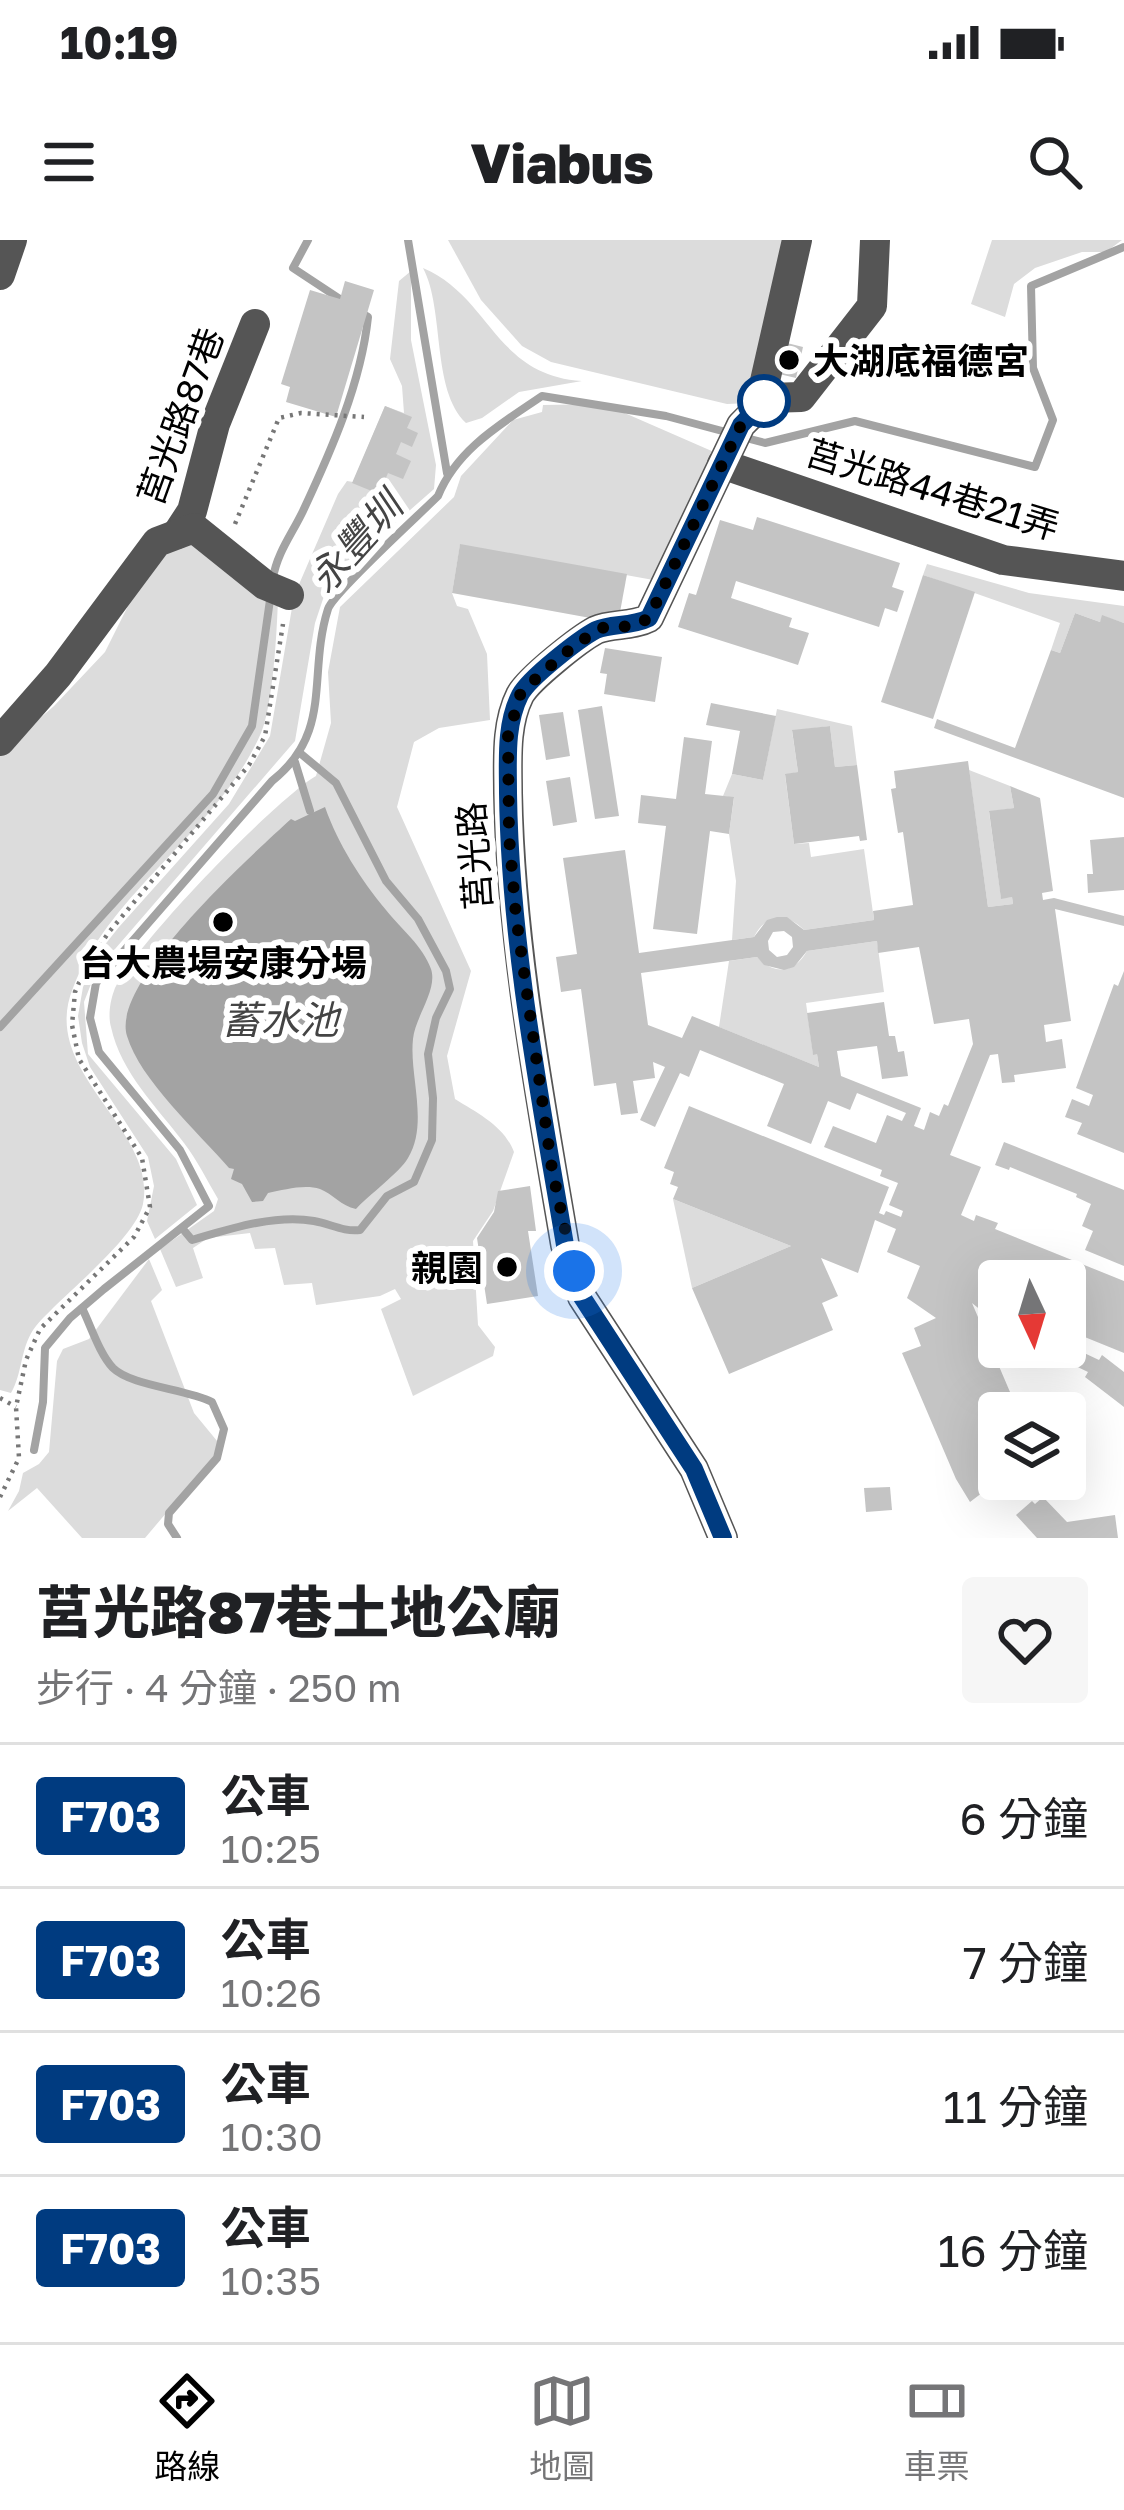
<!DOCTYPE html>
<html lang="zh-TW">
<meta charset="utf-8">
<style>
:root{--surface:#fff;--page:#f6f6f6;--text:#202124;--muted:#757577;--line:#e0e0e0;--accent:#000}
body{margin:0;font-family:"Golos Text","Noto Sans TC",sans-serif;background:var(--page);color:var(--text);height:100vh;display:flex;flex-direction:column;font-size:45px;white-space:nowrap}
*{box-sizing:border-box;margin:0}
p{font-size:39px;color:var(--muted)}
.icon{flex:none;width:66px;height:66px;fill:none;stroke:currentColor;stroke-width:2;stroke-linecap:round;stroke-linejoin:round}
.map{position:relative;height:1298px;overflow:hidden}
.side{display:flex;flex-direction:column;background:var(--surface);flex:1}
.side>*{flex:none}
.badge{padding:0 24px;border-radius:9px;font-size:42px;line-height:78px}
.needle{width:78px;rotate:176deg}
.buttons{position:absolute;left:978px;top:1020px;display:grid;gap:24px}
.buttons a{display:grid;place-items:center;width:108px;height:108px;border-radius:12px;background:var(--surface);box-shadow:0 12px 48px #0002;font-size:60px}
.you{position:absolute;width:60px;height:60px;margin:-30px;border:9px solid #fff;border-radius:50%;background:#1a73e8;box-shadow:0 0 0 18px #1a73e833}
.map>.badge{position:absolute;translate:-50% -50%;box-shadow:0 0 0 6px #fff}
.round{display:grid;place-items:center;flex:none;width:126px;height:126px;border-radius:12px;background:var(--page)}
.summary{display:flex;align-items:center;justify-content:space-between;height:204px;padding:0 36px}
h1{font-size:57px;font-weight:800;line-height:90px}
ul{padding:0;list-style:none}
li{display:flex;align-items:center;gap:36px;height:144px;padding:0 36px;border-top:3px solid var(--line)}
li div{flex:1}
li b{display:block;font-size:45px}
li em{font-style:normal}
li .badge{min-width:132px;font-weight:700;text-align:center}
.status{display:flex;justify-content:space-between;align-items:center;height:84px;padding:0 60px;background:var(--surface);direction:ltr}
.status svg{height:33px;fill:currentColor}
header{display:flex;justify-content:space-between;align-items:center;height:156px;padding:0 36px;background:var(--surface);font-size:54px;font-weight:800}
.tab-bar{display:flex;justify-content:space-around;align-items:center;height:168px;border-top:3px solid var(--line);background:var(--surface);font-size:33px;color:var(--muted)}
.tab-bar a{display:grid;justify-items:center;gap:6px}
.tab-bar .on{color:var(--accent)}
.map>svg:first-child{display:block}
.green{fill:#dcdcdc}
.water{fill:#a3a3a3}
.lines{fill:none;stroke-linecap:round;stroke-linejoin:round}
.stream{stroke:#a3a3a3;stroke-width:8}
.building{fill:#c4c4c4;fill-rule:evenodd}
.path{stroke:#777;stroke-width:4.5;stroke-dasharray:3 6;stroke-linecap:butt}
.minor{stroke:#555;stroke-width:30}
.line-casing{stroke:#fff;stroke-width:27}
.line{stroke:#003b80;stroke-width:18}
.walk{stroke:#000;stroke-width:12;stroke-dasharray:0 21.6}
.poi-dot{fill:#000;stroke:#fff;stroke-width:4.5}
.stop-dot{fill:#fff;stroke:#003b80;stroke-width:6}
.labels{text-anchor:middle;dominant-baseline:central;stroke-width:12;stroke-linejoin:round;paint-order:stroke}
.poi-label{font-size:36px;font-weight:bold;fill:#000;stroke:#fff;text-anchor:start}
.street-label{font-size:36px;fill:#000;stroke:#fff}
.water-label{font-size:39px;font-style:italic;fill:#444;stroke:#fff}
</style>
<div class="status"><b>10:19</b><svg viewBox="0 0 49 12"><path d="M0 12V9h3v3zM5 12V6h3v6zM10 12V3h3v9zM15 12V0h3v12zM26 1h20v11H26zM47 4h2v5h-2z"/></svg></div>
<header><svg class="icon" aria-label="menu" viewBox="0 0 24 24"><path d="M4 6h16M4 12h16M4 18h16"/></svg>Viabus<svg class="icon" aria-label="search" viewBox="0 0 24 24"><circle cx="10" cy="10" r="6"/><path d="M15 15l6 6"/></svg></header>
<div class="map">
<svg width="1124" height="1298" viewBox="0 0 1124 1298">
<rect width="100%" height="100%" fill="#fff"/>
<g class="green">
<polygon points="448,0 793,0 750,163 727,164 551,122 522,106 481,60"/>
<polygon points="992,0 1122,0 1106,12 1082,12 1035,28 1014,44 1005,77 971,64"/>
<path d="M 423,28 C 491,57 494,135 582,141 L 519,152 L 482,178 L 466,183 C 431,150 445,69 423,28 Z"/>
<polygon points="411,31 411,100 436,225 434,249 359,315 326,350 315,383 295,501 96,731 84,762 88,814 176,919 197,965 155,999 147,981 154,946 148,917 90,827 82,803 78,776 83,747 99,712 119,687 229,564 270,496 294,356 338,254 347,241 353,242 385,166 404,173 402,146 390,119 399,41"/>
<path d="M 604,164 L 714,212 L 659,341 L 460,305 L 452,353 L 457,366 L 468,369 L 487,414 L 490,480 L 439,488 L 414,502 L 397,567 L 471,731 L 447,816 L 455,859 C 479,874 504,886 514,912 L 493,971 L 473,1001 L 478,1085 L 495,1107 L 493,1116 L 413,1156 L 381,1069 L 401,1059 L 395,1049 L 380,1056 L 316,1065 L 312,1043 L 284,1045 L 275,1008 L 255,1009 L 250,993 L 208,998 L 193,1008 L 203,1038 L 176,1047 L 160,1009 L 214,971 L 218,959 C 207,940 197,920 184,903 C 157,867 121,833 111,787 C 108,777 110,761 114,751 C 130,709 276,559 316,536 L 331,483 L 328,432 L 340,367 L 454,257 L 461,236 L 513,180 L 542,172 L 543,165 Z"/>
<path d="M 185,300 L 278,358 C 277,391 273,465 261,493 C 218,592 112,648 73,748 C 38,833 158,888 143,964 C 135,1000 61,1056 36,1086 C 20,1106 23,1133 11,1153 L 0,1150 L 0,513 L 54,466 L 105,412 L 151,320 Z"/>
<polygon points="927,324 1029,353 1124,366 1124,383 1103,376 1100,382 1075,373 1060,413 1051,410 1060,383 923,335"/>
<path d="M 777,469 L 852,486 L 857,525 L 835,527 L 830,486 L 792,491 L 798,532 L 785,535 L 794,604 L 809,603 L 811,617 L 864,609 L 874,680 L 804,690 C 787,672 765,674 754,697 L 732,700 L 736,641 L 729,594 L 734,558 L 723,556 L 732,534 L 763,540 Z"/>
<polygon points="969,530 1010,546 1014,568 989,572 1001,658 1012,657 1013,664 988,667"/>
<path d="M 877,701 L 884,752 L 806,763 L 813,814 L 817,814 L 819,827 L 719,787 L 729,721 L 757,717 C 774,736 795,733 807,711 Z"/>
<polygon points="673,959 791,1006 692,1048"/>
<polygon points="149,1019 162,1050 151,1061 194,1173 222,1207 145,1298 82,1298 37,1248 8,1271 19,1251 23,1233 39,1224 49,1212 57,1121 63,1109 89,1099"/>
</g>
<path class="water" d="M 325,567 C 338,604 361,640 386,670 C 401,689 423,706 431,729 C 438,750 415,777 413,799 C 409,835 429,884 408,918 C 400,932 369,955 356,969 C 341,966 333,954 320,949 C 304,944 284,950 268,953 L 263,961 L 252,962 L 242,944 L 231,939 L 234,929 L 229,928 C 198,892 140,840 127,796 C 110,742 252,615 291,579 L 295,581 Z"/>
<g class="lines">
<g class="stream">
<polyline points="308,0 293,28 346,63"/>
<polyline points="408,0 447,233"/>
<polyline points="746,198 765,203 855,181 1035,227 1053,180 1033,128 1031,46 1124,7"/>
<path d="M 273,338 C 277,313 292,294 303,271 C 331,211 361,144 368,77 L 358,71"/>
<polyline points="295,522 310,571"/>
<polyline points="0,787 213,554 252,486 271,353"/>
<path d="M 182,988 L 192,1000 C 229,989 275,974 314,981 C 331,984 343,992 360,990 L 387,956 L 414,942 L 432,900 L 433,858 L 428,814 L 436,778 L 450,749 L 446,731 L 418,679 L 386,641 L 336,543 L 300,513"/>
<path d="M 82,1068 C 91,1086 99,1113 113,1128 C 131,1146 187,1149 212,1162 L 224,1189 L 217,1218 L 169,1273 L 168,1284 L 177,1298"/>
<path d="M 34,1210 L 43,1162 L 45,1108 L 70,1078 L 104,1049 L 209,966 L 180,910 L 99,812 L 90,778 L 96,743 L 272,541 C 334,492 307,435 328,369 C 333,353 420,274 438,256 C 457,209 501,184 542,156 L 666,176 L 726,192"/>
</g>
</g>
<g class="building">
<polygon points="345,41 374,50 336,177 286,162 290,147 281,144 310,50 340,59"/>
<polygon points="783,102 803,107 796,138 775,133"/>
<polygon points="385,166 412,177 407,188 418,193 412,207 401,202 396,214 411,221 403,239 388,233 379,254 352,243"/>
<polygon points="757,277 900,323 892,347 904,351 897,372 885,368 879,387 736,341 731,358 792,378 789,387 809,393 798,425 678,387 689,353 696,355 720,280 753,290"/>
<polygon points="460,304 627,334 618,383 452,353"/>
<polygon points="923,335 975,352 933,479 881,462"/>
<polygon points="1075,373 1100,382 1102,375 1124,383 1124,558 934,488 937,479 1015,508 1051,410 1060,413"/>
<polygon points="605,408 662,417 655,462 604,454 607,434 600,433"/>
<polygon points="711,463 776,476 763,540 732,534 740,491 706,485"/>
<polygon points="602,466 619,576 595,579 578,470"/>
<polygon points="563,472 570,516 546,520 539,475"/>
<polygon points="830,486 835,527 857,525 867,600 860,601 859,596 794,604 785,534 798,532 792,490"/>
<polygon points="684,497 712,501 705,554 734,557 729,594 710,591 697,694 653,689 666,586 638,583 641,555 676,559"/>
<path d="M 968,521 L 988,667 L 1013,664 L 1012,657 L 1001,659 L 989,571 L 1014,568 L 1010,546 L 1040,558 L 1053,651 L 1042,653 L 1043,660 L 1054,658 L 1124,676 L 1124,686 L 1055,669 L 1071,781 L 1044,785 L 1046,802 L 1062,799 L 1066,828 L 1014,835 L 1015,842 L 1002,843 L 998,814 L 990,815 L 950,915 L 981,927 L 961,975 L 974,981 L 976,975 L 998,983 L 995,989 L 1124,1041 L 1124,1113 L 1065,1089 L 1065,1041 L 999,1041 L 999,1085 L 972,1063 L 1019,1173 L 999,1173 L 999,1240 L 970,1262 L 956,1239 L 902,1113 L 921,1106 L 914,1088 L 936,1078 L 907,1058 L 920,1026 L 887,1012 L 896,989 L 875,980 L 858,1033 L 821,1018 L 838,1056 L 822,1063 L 833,1090 L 729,1134 L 692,1048 L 791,1006 L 673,959 L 678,947 L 670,944 L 674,932 L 664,928 L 689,866 L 889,947 L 879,973 L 884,975 L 886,971 L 901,977 L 903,971 L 889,965 L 898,943 L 880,936 L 882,930 L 824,907 L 833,886 L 876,903 L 887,875 L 902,881 L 906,873 L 857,853 L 850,870 L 828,861 L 811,904 L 767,886 L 784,844 L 700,810 L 689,837 L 680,833 L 655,887 L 640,880 L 665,827 L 653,822 L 655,838 L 633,841 L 638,873 L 621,875 L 616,843 L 594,846 L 581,749 L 561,752 L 556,717 L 577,714 L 563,618 L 625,610 L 639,713 L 754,697 L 767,680 L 777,677 L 787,677 L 804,690 L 874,680 L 873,671 L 913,665 L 903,592 L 898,593 L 891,549 L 896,548 L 894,531 ZM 784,691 L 792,697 L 793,707 L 787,715 L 777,717 L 769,710 L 768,701 L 773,692 ZM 877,701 L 878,713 L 919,707 L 934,784 L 969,779 L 973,804 L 948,866 L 944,864 L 939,876 L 930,872 L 924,890 L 914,886 L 921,868 L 841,836 L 837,811 L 877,806 L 882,839 L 908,836 L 904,811 L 898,812 L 895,796 L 889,796 L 884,762 L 807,773 L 813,815 L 817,814 L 819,827 L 692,776 L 682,798 L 648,785 L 641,733 L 757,717 L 764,725 L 784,730 L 794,727 L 807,711 Z"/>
<polygon points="570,537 577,582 553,586 546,541"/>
<polygon points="1124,597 1124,650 1088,653 1087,634 1093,634 1090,600"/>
<polygon points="1124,731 1124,913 1077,894 1082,883 1065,877 1072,859 1089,866 1093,855 1076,848 1114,744 1118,746"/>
<polygon points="1004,902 1124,950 1124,1026 1085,1010 1093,991 1082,986 1091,964 1076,957 1077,954 1010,927 1009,930 995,925"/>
<polygon points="530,946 536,991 528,991 538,1056 487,1064 477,998 494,972 498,951"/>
<polygon points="1065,1104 1099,1120 1102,1115 1124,1132 1124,1167 1085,1137 1088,1132 1036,1107 1065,1107"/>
<polygon points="890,1247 892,1270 866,1272 864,1248"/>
<polygon points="1043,1257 1067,1282 1115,1275 1118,1298 1037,1298 1016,1275 1032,1261 1035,1264"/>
</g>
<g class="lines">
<g class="path">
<polyline points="235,284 279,178 301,173 364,177"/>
<polyline points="0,1158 16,1167"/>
<polyline points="0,1257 19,1218 16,1167 26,1120 40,1089 134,997 150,967 142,918 79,819 72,785 75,752 88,722 109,692 249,525 265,496 283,384"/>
</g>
<g class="minor">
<polyline points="0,35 12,0"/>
<polyline points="768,158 801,157 872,66 875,0"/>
<polyline points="768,158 765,141 797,0"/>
<polyline points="722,224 1003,320 1124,336"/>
<polyline points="177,294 192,271 215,184 255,84"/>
<polyline points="0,501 58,435 157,302 194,288 265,345 289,355"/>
<path d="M 723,1298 L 694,1229 L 582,1057 L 565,1005 C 540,857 511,704 508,553 C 508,521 505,485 520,455 C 529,439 579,399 596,390 C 612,383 632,387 649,378 L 741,185 L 768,158"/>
</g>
</g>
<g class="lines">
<defs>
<path id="line" d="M 723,1298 L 694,1229 L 582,1057 L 565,1005 C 540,857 510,704 508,553 C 508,520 505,485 520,455 C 529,438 579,399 596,390 C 612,383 631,387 649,378 L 741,185 L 767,158"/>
</defs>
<use href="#line" class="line-casing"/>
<use href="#line" class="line"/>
<polyline class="walk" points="574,1031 552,929 516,676 509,596 508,496 521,452 564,414 599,388 634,386 649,378 741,185 767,158 764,161"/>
</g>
<g class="poi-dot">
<circle cx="789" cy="120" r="12"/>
<circle cx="223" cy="682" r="12"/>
<circle cx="507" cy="1027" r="12"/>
</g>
<circle class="stop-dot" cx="764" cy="161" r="24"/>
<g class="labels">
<g class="poi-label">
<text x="813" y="120">大湖底福德宮</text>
<text x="223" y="722" text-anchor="middle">台大農場安康分場</text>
<text x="483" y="1027" text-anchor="end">親園</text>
</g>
<g class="street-label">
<text transform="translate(180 176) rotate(-70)">莒光路87巷</text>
<text transform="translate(933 249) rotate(17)">莒光路44巷21弄</text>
<text transform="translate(474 616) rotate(-94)">莒光路</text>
</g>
<g class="water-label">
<text transform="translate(355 302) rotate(-48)">永豐圳</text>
<text x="280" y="779">蓄水池</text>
</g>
</g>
</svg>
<div class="buttons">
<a><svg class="needle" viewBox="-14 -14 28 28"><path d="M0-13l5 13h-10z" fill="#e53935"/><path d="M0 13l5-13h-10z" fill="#757577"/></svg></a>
<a><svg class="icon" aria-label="layers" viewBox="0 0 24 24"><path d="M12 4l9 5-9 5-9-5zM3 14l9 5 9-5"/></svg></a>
</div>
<div class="you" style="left:574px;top:1031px"></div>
</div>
<section class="side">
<div class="summary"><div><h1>莒光路87巷土地公廟</h1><p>步行 · 4 分鐘 · 250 m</p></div><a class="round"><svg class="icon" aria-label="heart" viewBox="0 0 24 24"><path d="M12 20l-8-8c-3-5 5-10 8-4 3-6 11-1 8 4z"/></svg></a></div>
<ul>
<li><span class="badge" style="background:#003b80;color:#fff">F703</span><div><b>公車</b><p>10:25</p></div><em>6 分鐘</em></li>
<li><span class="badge" style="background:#003b80;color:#fff">F703</span><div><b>公車</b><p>10:26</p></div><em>7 分鐘</em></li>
<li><span class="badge" style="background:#003b80;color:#fff">F703</span><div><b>公車</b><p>10:30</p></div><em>11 分鐘</em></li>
<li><span class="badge" style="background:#003b80;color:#fff">F703</span><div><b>公車</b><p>10:35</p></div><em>16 分鐘</em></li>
</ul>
</section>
<nav class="tab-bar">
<a class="on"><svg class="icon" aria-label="directions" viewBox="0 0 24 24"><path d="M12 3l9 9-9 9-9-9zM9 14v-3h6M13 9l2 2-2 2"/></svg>路線</a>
<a><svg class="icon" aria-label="map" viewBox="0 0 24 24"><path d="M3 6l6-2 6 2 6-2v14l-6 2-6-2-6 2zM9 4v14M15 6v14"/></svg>地圖</a>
<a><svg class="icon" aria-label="tickets" viewBox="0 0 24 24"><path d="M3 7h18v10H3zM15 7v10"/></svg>車票</a>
</nav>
